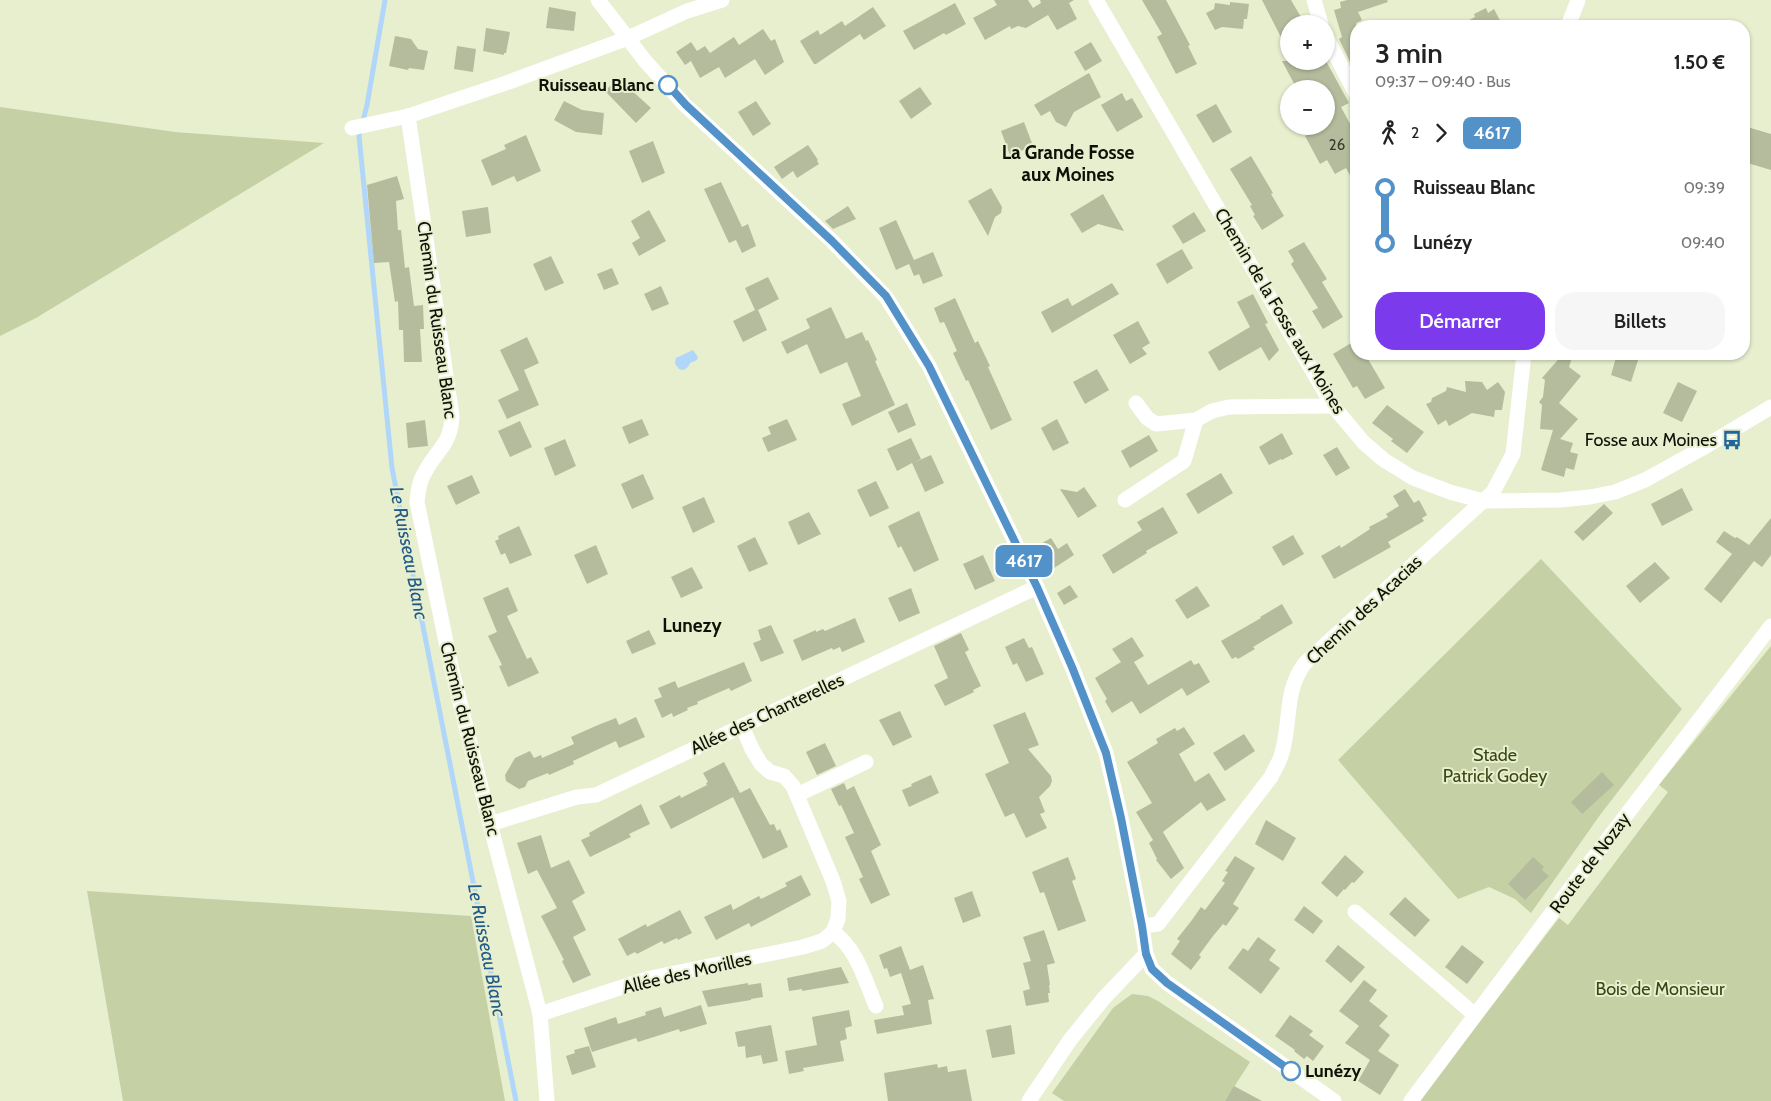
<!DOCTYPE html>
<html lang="fr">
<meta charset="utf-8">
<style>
:root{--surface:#fff;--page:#f6f6f6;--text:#222;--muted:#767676;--accent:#7c3aed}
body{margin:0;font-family:Cabin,sans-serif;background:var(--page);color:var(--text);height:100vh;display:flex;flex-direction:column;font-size:19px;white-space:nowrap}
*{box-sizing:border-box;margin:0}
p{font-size:16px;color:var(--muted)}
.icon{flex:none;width:28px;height:28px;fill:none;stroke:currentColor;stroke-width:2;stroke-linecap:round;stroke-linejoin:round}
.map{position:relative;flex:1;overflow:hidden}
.details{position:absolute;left:1350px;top:20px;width:400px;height:340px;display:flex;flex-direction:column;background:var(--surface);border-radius:20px;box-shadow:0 1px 4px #0004}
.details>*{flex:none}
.badge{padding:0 10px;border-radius:8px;font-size:18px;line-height:32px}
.fabs{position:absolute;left:1280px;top:15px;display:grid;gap:10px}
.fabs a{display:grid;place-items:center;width:55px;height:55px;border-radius:50%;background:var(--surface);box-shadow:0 1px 4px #0004;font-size:25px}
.map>.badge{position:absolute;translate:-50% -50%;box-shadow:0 0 0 2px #fff}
.legs{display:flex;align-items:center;gap:8px;height:55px;padding:0 25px;font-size:16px}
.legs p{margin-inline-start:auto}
.headline{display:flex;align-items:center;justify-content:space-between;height:85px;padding:0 25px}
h1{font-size:28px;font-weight:600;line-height:38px}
.cta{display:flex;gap:10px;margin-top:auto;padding:10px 25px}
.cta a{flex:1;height:58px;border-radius:20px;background:var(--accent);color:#fff;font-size:20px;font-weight:600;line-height:58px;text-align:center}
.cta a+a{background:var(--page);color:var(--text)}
ul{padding:0 25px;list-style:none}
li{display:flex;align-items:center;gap:18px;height:55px;font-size:19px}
li i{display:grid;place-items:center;width:8px;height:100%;margin:0 6px;background:currentColor}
li i::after{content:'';width:12px;height:12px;margin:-6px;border:4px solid;border-radius:50%;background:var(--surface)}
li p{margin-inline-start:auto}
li:first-child i{background:linear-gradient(#0000 50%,currentColor 0)}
li:last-child i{background:linear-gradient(currentColor 50%,#0000 0)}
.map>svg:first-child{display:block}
.green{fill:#c5d0a5}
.water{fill:#b0d6f9}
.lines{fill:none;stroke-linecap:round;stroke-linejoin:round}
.stream{stroke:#b0d6f9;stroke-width:5}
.building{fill:#b4bc9d}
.street{stroke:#fff;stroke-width:15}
.line-1-casing{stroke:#fff;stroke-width:11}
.line-1{stroke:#5292c9;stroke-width:8}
.stop-1-dot{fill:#fff;stroke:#5292c9;stroke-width:2.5}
.labels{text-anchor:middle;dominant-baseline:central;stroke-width:4;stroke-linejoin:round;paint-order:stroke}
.number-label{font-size:15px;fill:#383c2c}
.stop-label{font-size:18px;font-weight:bold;fill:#0e1106;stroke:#e7efcf;text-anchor:end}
.street-label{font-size:18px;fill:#0e1106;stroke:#e7efcf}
.poi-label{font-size:18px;fill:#0e1106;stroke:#e7efcf;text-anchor:end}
.park-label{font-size:18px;fill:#3c4612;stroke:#e7efcf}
.neighbourhood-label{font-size:19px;font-weight:bold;fill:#0e1106;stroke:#e7efcf}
.water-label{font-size:19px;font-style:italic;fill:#235b88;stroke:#e7efcf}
</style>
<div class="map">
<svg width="1771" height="1101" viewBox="0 0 1771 1101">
<rect width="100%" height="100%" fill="#e7efcf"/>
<g class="green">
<polygon points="0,107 175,132 324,143 36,318 0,336"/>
<polygon points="1541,559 1682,709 1600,815 1531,913 1515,899 1489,887 1458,899 1338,760"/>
<polygon points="1771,646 1771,1101 1419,1101 1559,918 1568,925 1668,792 1659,785"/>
<polygon points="87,891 471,916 505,1101 123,1101"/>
<polygon points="1132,994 1148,996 1158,1001 1250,1062 1225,1101 1064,1101 1052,1093 1113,1008"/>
</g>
<path class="water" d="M 693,350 L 698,357 L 697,360 L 690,363 C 688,368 685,371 679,369 L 675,364 L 676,358 Z"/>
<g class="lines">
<polyline class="stream" points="385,0 367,105 359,136 392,468 516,1101"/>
</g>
<g class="building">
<polygon points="994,0 1028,0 1033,8 1041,3 1040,0 1074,0 1069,3 1077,19 1057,30 1048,15 1026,28 1018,26 1011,29 1010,26 985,40 973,18 997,5"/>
<polygon points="1142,0 1166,0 1190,45 1188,46 1197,64 1176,74 1157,37 1162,34"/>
<polygon points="1262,0 1291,0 1305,24 1289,24 1289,53"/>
<polygon points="1347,0 1387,0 1388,2 1358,12 1362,20 1356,23 1356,71 1354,70 1339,39 1342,37 1334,10 1341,8 1340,2"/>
<polygon points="1230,2 1249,4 1247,19 1244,19 1243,29 1222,27 1215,30 1206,13 1214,9 1215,3 1230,5"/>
<polygon points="955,3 966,24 946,35 944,33 914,50 903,31"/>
<polygon points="549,7 576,12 574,31 546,28"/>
<polygon points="873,7 886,26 864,40 860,34 816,64 814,64 800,41 818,30 820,35 842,21 845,26"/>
<polygon points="1486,8 1488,13 1494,9 1503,26 1458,26 1475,17 1474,14"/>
<polygon points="486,28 510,32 506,53 504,53 504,55 483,51"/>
<polygon points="763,29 771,41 775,39 784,62 765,75 755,59 725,78 719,67 700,78 691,61 685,65 676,52 691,42 697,51 705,46 710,53 734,37 739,45"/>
<polygon points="395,36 411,39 418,49 428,51 424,70 409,68 408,70 389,66"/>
<polygon points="1091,42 1102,61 1085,71 1074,52"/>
<polygon points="457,46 476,49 473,72 454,69"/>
<polygon points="1282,61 1326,61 1349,103 1341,107 1356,135 1356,186 1346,168 1335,174 1327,160 1320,164 1305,136 1314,131 1312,126 1326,126 1326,89 1297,89"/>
<polygon points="1089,73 1101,97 1074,112 1066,127 1056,122 1050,111 1041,116 1034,105"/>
<polygon points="618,78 651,108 636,123 605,91"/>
<polygon points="920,87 932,104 911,119 899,101"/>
<polygon points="1122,93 1126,101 1132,98 1143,117 1117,132 1101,105"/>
<polygon points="564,101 582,110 604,113 602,135 576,132 554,120"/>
<polygon points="756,101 771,124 753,136 738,112"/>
<polygon points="1216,104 1232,132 1213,143 1196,115"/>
<polygon points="1024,122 1033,146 1010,155 1001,131"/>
<polygon points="1744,126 1771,134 1771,170 1744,162"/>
<polygon points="526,135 541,171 517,182 514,176 492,186 481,160 506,149 504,145"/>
<polygon points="653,141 665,173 642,183 629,151"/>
<polygon points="808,145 818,160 817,161 819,164 797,178 793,171 782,179 774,167"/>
<polygon points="1251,156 1273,193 1271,194 1284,216 1262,230 1253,216 1255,215 1250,206 1252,205 1230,169"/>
<polygon points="397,176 404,199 396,201 398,230 401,230 405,268 409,267 414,306 423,305 424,329 420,329 422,362 404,362 403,330 399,330 398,301 395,302 389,262 374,263 367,185"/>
<polygon points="721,182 742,227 748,224 756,246 742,253 736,240 729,243 704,189"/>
<polygon points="991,188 1002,207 1001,213 995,217 988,236 968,201"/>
<polygon points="1103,194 1124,231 1098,224 1082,233 1070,214"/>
<polygon points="848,206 856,219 833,229 825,221"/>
<polygon points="488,207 491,233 466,237 462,211"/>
<polygon points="649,210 666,241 639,256 632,243 640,238 631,221"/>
<polygon points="1194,212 1206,231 1183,244 1172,226"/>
<polygon points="896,220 914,260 933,252 943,276 923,284 919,274 914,276 909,264 896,270 879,228"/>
<polygon points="1304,242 1327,279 1322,282 1343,317 1323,329 1312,311 1318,308 1291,264 1294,261 1288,251"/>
<polygon points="1182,249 1193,268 1167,284 1156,264"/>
<polygon points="551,256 564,283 545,291 533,264"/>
<polygon points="612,268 619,284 604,290 597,274"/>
<polygon points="768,277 779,299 758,310 767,330 743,342 733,321 755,310 745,288"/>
<polygon points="1112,283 1119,294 1052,333 1041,312 1068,298 1072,306"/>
<polygon points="661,286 669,304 652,311 644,294"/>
<polygon points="1253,294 1268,323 1265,324 1279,350 1269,361 1261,347 1219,371 1208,352 1250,327 1237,302"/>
<polygon points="955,298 975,343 978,341 990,366 988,367 1012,420 991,430 968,380 966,381 953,353 957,351 944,322 940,323 934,308"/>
<polygon points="831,307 846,339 862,332 866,341 868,340 877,360 875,361 895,405 852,426 842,404 861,396 847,362 820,374 807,344 787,354 781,342 810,328 806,319"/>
<polygon points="1138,321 1150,343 1142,348 1147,354 1130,364 1113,335"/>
<polygon points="527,337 539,363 524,370 539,405 507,419 498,400 519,390 500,350"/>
<polygon points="1356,340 1356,354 1365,354 1385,388 1365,399 1357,386 1353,388 1333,354"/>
<polygon points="1563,354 1573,354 1569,367 1581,376 1559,403 1578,419 1560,439 1573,443 1570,452 1578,454 1574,470 1566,468 1564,477 1541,470 1553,430 1540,429 1542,405 1539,402 1543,397 1545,380 1542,378"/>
<polygon points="1617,354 1640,354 1631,382 1611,375"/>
<polygon points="1097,369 1109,390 1085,404 1073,382"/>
<polygon points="1465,381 1482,382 1487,390 1498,382 1505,392 1502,410 1495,410 1494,417 1472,413 1449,426 1446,420 1438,425 1426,404 1431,402 1432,398 1446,391 1447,387 1466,392"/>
<polygon points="1678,382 1697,391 1682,422 1663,413"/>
<polygon points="907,403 916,425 898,433 888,412"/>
<polygon points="1387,405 1424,432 1407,453 1391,441 1393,439 1372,423"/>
<polygon points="642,419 649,435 629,444 622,427"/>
<polygon points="787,419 797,440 768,452 762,438 771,434 768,427"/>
<polygon points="1057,419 1069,443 1053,451 1041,428"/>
<polygon points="425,420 428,446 408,448 406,423"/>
<polygon points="520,421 532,447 510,457 498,431"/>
<polygon points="1282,433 1293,454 1282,460 1281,459 1269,465 1259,447"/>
<polygon points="1149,435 1158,451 1130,468 1121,451"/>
<polygon points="911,438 921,459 913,463 931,455 944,483 925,492 912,463 897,471 887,449"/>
<polygon points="565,439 576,466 555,476 544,448"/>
<polygon points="1337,447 1350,468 1336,476 1323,455"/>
<polygon points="1221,473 1233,493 1198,514 1186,494"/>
<polygon points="643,474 654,499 632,509 621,484"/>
<polygon points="472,475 480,493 456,505 447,486"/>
<polygon points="876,481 889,508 870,517 857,490"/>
<polygon points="1084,487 1097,506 1078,518 1060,489 1077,492"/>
<polygon points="1682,488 1693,510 1662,526 1651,504"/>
<polygon points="1405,489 1414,503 1419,500 1427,515 1422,518 1424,521 1388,542 1391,547 1334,579 1321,556 1340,545 1341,548 1370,529 1369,527 1388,517 1386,514 1399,506 1393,496"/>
<polygon points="704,497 715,522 693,533 682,507"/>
<polygon points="1604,504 1613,513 1583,541 1574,532"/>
<polygon points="1163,507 1178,533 1146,551 1147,553 1113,574 1102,555 1142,530 1137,522"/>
<polygon points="919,511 939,560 914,572 901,546 898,548 888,526"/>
<polygon points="809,512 821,534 798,545 788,522"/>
<polygon points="1771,518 1771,555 1762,567 1754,561 1721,603 1704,589 1732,554 1716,542 1724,531 1735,538 1737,537 1749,545"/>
<polygon points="519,526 532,555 510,564 505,553 501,555 495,541 499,539 498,536"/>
<polygon points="1293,535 1304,554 1283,566 1272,547"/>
<polygon points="755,537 768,564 749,572 737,546"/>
<polygon points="1051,538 1058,549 1067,543 1074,555 1051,570 1037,546"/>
<polygon points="596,545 608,574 587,584 574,555"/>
<polygon points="983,555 995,581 975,590 963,564"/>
<polygon points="1655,562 1670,578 1640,603 1626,586"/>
<polygon points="692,567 703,588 681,598 671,577"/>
<polygon points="1070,585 1078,597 1064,605 1057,593"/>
<polygon points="1197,586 1210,606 1187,619 1175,600"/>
<polygon points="508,587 518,611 507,616 527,659 531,657 539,673 508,687 499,666 502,665 488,636 497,632 483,598"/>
<polygon points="911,588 920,613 899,622 888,598"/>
<polygon points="1282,604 1293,623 1253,647 1255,649 1238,659 1236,657 1232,659 1221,641 1261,618 1260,617"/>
<polygon points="855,618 865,642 842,652 840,647 833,650 832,648 802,661 793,640 816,630 816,632 823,629 825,631"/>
<polygon points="771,625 784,653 761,662 753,643 761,640 758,630"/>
<polygon points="649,630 656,644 632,654 626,641"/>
<polygon points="961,633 969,650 965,652 981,686 973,690 974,692 945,706 934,685 948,678 934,646"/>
<polygon points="1132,637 1144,656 1134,662 1148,685 1191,660 1194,665 1199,663 1210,682 1187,696 1182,688 1140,714 1132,701 1112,713 1105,701 1107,699 1095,678 1121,662 1112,649"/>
<polygon points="1024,638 1029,648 1032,647 1044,674 1026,682 1017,663 1013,665 1005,647"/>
<polygon points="744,662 752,681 731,691 729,688 697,702 698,704 687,708 688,710 673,717 672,713 662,718 654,700 662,697 658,688 675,681 678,688"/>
<polygon points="900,711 912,737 893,746 879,720"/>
<polygon points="1025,712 1039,745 1028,749 1051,776 1052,781 1050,786 1039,797 1045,812 1040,814 1047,828 1026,838 1014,813 1005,817 985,774 1009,763 993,725"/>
<polygon points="636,717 645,737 619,748 616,741 573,761 574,764 549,775 548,773 528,781 525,787 519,789 506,781 505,775 515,758 530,751 534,758 541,755 542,758 574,744 571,737 598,725 616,718 619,725"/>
<polygon points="1184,727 1195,744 1179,754 1195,782 1209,773 1226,800 1207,811 1201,802 1163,832 1184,868 1171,879 1156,860 1157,859 1149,843 1153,840 1136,812 1152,803 1127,762 1158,743 1156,739 1175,728 1177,731"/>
<polygon points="1244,734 1255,751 1225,771 1213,753"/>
<polygon points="825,743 836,766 817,775 806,752"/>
<polygon points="724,762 740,793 750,788 770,825 774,824 777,831 780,829 788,847 763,859 733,797 737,795 671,829 659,806 680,795 681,798 707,785 706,783 708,782 703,773"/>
<polygon points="1602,772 1614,785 1582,814 1571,802"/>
<polygon points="931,775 939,793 909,807 902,790 912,786 911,784"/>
<polygon points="844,783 847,790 854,786 881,845 871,851 890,895 871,904 859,879 863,877 845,837 854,833 841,805 839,806 831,789"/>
<polygon points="641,804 650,824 629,834 631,837 590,857 581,840 590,836 589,833"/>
<polygon points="1266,820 1296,838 1283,861 1255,844"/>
<polygon points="541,835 551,868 569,860 585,893 572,901 586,930 573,937 591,975 573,983 562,961 564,960 541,916 557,908 537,870 528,874 517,843"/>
<polygon points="1345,855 1364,872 1354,883 1352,882 1345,890 1344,889 1337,897 1321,883"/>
<polygon points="1235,856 1255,868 1233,904 1239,908 1226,926 1223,924 1213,936 1199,955 1201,957 1191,970 1171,954 1180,941 1177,939 1192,920 1201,907 1205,910 1225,883 1222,881 1228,872 1225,871"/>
<polygon points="1068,857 1076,879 1072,881 1086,921 1058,931 1044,892 1040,893 1032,872"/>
<polygon points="1533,857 1544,867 1542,870 1549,876 1525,900 1508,884"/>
<polygon points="801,875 811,895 751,927 749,923 716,940 704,917 731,904 733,910 759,896 761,899 787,886 785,883"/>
<polygon points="972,891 981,916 963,923 954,898"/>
<polygon points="1405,897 1430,920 1415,937 1389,914"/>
<polygon points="1304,906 1323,921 1313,934 1294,920"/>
<polygon points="680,910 692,933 678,940 677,938 664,944 662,941 637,954 635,952 627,956 618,939 646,924 647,927"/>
<polygon points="1044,930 1055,963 1047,965 1050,985 1049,985 1050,993 1048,993 1049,1002 1026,1006 1023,991 1030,989 1023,963 1031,961 1023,937"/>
<polygon points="1258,937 1276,950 1269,960 1280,968 1261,994 1228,968 1243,948 1248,951"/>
<polygon points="1338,945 1365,967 1351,983 1325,961"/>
<polygon points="1462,945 1484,962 1467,984 1445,967"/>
<polygon points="901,946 910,970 923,965 934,999 928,1000 932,1024 877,1034 874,1020 904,1015 902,1006 911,1004 901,973 890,977 887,968 884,969 879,955"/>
<polygon points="841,967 849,983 802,991 802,989 789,991 787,978"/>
<polygon points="1364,980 1377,990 1369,1001 1388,1016 1379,1026 1390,1035 1378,1051 1399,1065 1380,1095 1358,1081 1370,1060 1345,1043 1359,1026 1339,1011"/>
<polygon points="748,983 748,985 761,983 763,997 751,999 751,1000 708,1007 702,991"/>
<polygon points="701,1005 707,1024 680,1032 679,1029 638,1042 636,1038 592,1052 584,1028 616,1017 618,1024 646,1015 645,1012 661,1007 664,1017"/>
<polygon points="849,1010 852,1026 845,1028 847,1039 840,1041 844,1061 803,1068 804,1071 789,1074 785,1051 817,1045 812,1017"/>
<polygon points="1290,1015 1313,1031 1309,1035 1324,1046 1313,1061 1307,1056 1304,1059 1294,1051 1295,1050 1275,1036"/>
<polygon points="771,1025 778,1061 763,1064 761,1055 746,1058 745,1046 738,1047 735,1032"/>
<polygon points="1011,1025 1015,1054 992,1058 986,1030"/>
<polygon points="589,1046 596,1067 572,1075 566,1056 575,1053 574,1050"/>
<polygon points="937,1064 938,1068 947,1066 948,1072 966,1069 972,1101 888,1101 884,1073"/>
<polygon points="1234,1086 1262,1101 1225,1101"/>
</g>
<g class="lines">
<g class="street">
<polyline points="598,0 646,62 685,105 832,241 886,297 929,366 1037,587 1072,667 1106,753 1121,818 1142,926 1146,954 1152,969 1167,983 1334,1101"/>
<polyline points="1096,0 1333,406 1364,443 1384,460 1413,478 1450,492 1483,501 1560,500 1590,497 1615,492 1645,480 1701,449 1771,407"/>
<polyline points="1314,0 1321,24"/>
<polyline points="1568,26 1578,0"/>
<polyline points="1326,37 1356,94"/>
<path d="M 408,116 L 452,416 C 451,445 437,449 425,472 C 419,481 418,492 417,502 L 451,666 L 490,824 L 540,1014 L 547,1101"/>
<polyline points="352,128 408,116 509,82 628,38 687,11 722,0"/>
<polyline points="1136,403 1147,418 1156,424 1196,420"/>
<polyline points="1125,500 1184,461 1196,420 1212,411 1229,407 1333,406"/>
<polyline points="797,795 866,762"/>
<polyline points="490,824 577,797 596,795 1037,587"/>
<polyline points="1355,912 1475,1015"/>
<path d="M 1142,926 L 1158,924 L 1271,777 C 1274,770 1279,763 1281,756 C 1292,723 1283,692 1305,663 L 1493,492 L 1513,454 L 1524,354"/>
<path d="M 833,932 C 857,948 865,981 876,1006"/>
<polyline points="540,1014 650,978 803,947 822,941 833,932 838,919 839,901 833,881 793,786 784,776 770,772 761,764 752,749 742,726"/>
<polyline points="1029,1101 1070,1040 1104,998 1146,954"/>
<polyline points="1411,1101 1578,878 1771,626"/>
</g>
</g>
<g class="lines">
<defs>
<polyline id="line-1" points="668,85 686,105 832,241 886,296 929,366 1037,587 1072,667 1106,753 1121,818 1142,926 1146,954 1152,969 1167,983 1291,1071"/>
</defs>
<use href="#line-1" class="line-1-casing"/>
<use href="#line-1" class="line-1"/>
</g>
<defs>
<symbol id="bus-bare" viewBox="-9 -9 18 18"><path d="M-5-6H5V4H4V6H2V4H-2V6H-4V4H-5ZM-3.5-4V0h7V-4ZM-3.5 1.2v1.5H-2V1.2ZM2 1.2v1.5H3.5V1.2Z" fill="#21669b" stroke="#e7efcf" stroke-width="2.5" paint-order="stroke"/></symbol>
</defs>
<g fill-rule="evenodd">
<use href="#bus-bare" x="1718" y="426" width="28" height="28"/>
</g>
<g class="stop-1-dot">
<circle cx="668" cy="85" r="9"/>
<circle cx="1291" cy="1071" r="9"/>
</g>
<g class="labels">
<g class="number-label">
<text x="1337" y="145">26</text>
</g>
<g class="stop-label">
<text x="654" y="85">Ruisseau Blanc</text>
<text x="1305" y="1071" text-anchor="start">Lunézy</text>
</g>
<g class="street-label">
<text transform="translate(1280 311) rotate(59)">Chemin de la Fosse aux Moines</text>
<text transform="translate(437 320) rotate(82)">Chemin du Ruisseau Blanc</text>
<text transform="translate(1364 610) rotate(-43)">Chemin des Acacias</text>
<text transform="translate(767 714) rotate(-25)">Allée des Chanterelles</text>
<text transform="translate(470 739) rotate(76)">Chemin du Ruisseau Blanc</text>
<text transform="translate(1590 863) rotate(-53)">Route de Nozay</text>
<text transform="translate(687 973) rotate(-13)">Allée des Morilles</text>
</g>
<g class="poi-label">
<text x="1717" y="440">Fosse aux Moines</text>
</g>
<g class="park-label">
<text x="1495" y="755">Stade<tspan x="1495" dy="21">Patrick Godey</tspan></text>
<text x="1660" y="989">Bois de Monsieur</text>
</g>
<g class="neighbourhood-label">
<text x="1068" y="152">La Grande Fosse<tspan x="1068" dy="22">aux Moines</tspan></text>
<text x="692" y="625">Lunezy</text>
</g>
<g class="water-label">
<text transform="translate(409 553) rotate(79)">Le Ruisseau Blanc</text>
<text transform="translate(487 950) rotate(79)">Le Ruisseau Blanc</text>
</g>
</g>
</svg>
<div class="fabs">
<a>+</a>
<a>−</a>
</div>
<b class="badge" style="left:1024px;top:561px;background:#5292c9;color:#fff">4617</b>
<section class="details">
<div class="headline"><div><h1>3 min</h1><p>09:37 – 09:40 · Bus</p></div><b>1.50 €</b></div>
<div class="legs"><svg class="icon" aria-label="walk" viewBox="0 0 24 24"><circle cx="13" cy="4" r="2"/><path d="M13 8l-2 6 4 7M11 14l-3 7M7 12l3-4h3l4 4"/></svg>2<svg class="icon" aria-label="forward" viewBox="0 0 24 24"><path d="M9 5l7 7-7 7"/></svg><b class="badge" style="background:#5292c9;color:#fff">4617</b></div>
<ul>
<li><i style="color:#5292c9"></i><b>Ruisseau Blanc</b><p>09:39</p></li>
<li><i style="color:#5292c9"></i><b>Lunézy</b><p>09:40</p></li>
</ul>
<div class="cta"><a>Démarrer</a><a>Billets</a></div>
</section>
</div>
